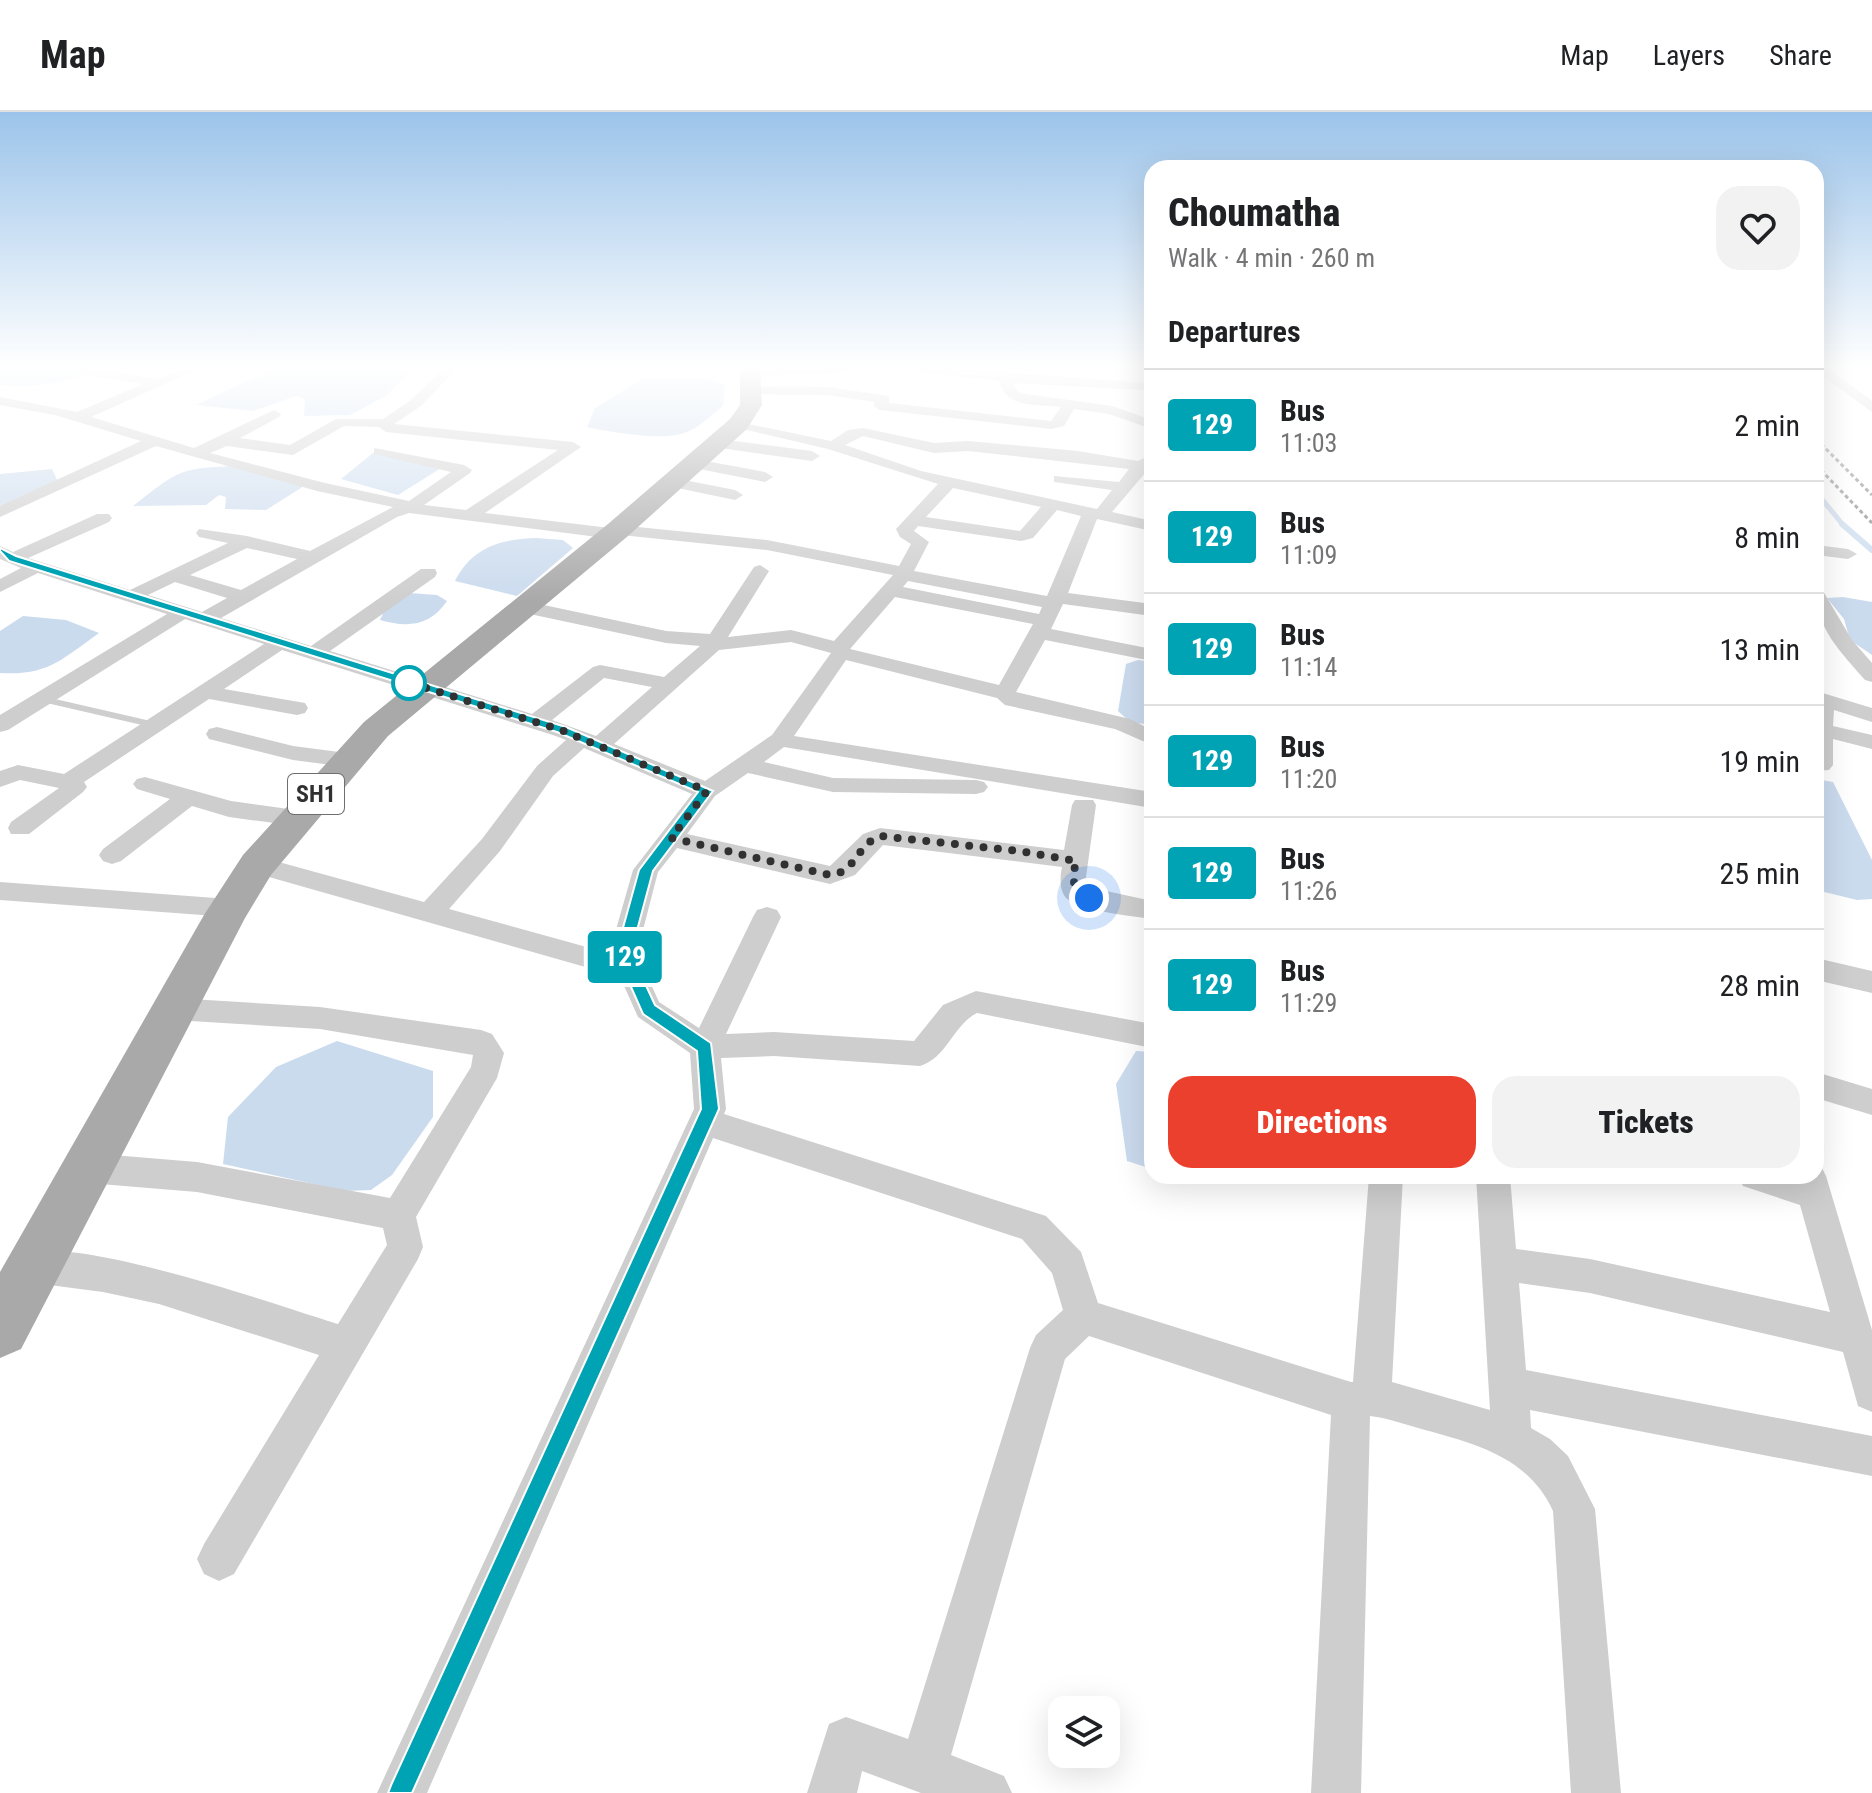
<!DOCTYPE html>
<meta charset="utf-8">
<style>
:root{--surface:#fff;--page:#f2f2f2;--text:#202124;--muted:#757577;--line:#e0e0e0;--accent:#ec402f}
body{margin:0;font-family:"Roboto Condensed",sans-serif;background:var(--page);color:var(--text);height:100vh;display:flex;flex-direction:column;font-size:30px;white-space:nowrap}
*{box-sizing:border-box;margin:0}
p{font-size:26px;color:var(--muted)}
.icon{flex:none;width:44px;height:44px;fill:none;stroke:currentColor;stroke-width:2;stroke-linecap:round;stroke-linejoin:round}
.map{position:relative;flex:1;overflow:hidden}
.drawer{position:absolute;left:1144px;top:48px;width:680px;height:1024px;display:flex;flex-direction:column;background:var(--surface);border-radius:24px;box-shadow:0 8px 32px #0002}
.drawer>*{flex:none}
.badge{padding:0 16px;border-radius:6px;font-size:28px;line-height:52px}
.fabs{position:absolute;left:1048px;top:1584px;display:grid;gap:16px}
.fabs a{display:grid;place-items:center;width:72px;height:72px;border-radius:16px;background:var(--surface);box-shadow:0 8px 32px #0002;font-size:40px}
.you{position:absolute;width:40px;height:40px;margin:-20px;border:6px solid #fff;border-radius:50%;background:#1a73e8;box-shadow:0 0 0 12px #1a73e833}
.map>.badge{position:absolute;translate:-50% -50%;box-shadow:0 0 0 4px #fff}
h2{padding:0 24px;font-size:30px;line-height:72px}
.round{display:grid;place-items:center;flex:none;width:84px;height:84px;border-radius:24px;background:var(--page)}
.head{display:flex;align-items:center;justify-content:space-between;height:136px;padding:0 24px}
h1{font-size:38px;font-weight:800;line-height:60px}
.action{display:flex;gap:16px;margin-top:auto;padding:16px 24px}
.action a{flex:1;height:92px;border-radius:24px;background:var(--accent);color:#fff;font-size:32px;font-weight:800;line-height:92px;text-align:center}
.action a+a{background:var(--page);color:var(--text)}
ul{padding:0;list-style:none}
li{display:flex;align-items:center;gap:24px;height:112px;padding:0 24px;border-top:2px solid var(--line)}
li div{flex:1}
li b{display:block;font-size:30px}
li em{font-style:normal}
li .badge{min-width:88px;font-weight:700;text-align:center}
header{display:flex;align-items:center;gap:48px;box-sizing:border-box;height:112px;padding:0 40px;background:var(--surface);border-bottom:2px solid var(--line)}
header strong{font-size:38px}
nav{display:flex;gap:44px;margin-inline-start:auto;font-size:28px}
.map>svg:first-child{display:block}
.water{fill:#cbdbee}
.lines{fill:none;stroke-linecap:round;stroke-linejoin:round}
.stream-far1{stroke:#cbdbee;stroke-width:5}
.stream{stroke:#cbdbee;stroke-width:6}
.service{fill:#cecece;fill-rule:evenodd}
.minor{fill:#cecece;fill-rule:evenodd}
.primary{fill:#a9a9a9;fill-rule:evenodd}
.rail{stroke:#868686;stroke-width:3;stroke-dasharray:4 3;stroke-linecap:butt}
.line{fill:#00a3b4;stroke:#fff;stroke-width:2}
.walk{stroke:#313131;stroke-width:8;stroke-dasharray:0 14.4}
.stop-dot{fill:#fff;stroke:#00a3b4;stroke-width:4}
.labels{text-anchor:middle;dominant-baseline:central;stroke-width:8;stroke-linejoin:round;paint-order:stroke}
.shield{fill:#fff;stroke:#6f6f6f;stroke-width:2}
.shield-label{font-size:24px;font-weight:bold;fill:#313131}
</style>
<header>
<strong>Map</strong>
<nav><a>Map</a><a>Layers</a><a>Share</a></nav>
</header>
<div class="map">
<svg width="1872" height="1681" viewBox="0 0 1872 1681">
<rect width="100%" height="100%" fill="#fff"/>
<g class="water">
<path d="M 0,256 L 100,256 C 72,269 31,278 0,273 Z"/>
<polygon points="274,256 414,256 386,284 350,303 304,304 305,287 296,284 253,299 196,293"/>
<path d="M 644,266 L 704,267 L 725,273 L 723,294 C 712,302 700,315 687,320 C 664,330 612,320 587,315 L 595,296 Z"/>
<polygon points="378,337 449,351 398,383 341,367"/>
<path d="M 234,354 L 305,368 L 301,376 L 266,398 L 225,397 L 226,385 L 219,383 L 206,393 L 133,394 C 177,360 178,356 234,354 Z"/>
<polygon points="52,357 59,372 0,394 0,362"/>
<path d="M 536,426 L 563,428 L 573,436 L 517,484 L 455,469 C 472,435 502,427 536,426 Z"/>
<path d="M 409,481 L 437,483 L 447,489 C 430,514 408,516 380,508 L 387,493 Z"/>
<polygon points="1843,485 1872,490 1872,543 1850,528 1844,507 1827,486"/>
<path d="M 23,504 L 66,508 L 99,521 C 62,547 48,564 0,561 L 0,519 Z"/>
<polygon points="1138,548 1152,550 1152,613 1130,610 1118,599 1126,552"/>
<polygon points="1816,667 1833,670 1872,748 1872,787 1857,788 1816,778"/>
<polygon points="337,929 433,959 433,1005 392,1063 371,1078 345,1079 223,1052 228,1005 276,955"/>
<polygon points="1136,939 1152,940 1152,1057 1127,1049 1116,972"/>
</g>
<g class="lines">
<polyline class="stream-far1" points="1816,380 1844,414"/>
<polyline class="stream" points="1842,412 1872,438"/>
<polygon class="service" points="42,584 155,610 161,613 155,616 38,589 37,587"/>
<g class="minor">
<path d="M 93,256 L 157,267 L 184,256 L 200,256 L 91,305 L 194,336 L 274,298 L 281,302 L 279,305 L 240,326 L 290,333 L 336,307 L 383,307 L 411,288 L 444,256 L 457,256 L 421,294 L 394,312 L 573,330 L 581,335 L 485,401 L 610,416 L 618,413 L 767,428 L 899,454 L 911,432 L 900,425 L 896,417 L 938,372 L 828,337 L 734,315 L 734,309 L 831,329 L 848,318 L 863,316 L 934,331 L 968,329 L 1078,339 L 1138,349 L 1152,342 L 1152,353 L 1112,400 L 1152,409 L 1152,419 L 1097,407 L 1068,481 L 1152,492 L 1152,504 L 1063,492 L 1051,517 L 1152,537 L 1152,549 L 1045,528 L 1016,580 L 1130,607 L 1152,618 L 1152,633 L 1115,617 L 1005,593 L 997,586 L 846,548 L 794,624 L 1152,680 L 1152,696 L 784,635 L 764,650 L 833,666 L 976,668 L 984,670 L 988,675 L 984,680 L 976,682 L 833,680 L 748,661 L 715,684 L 687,722 L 830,754 L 863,722 L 880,716 L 1064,738 L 1072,693 L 1075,688 L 1093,688 L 1096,693 L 1086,765 L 1088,775 L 1152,789 L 1152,807 C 1132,804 1080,799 1066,786 C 1059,778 1060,764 1062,755 L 883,733 L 855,763 L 830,772 L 677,736 L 658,760 L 637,841 L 659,890 L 699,916 L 753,805 L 757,798 L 767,795 L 777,798 L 781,805 L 726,922 L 774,920 L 914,929 L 943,893 L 976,879 L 1152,912 L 1152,936 L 977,901 C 952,914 948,945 920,954 L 774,944 L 721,946 L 726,997 L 724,1002 L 1046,1104 L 1081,1140 L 1098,1191 L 1351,1270 L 1353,1270 L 1369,1064 L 1403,1064 L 1392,1270 L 1490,1298 L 1476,1064 L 1510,1064 L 1516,1137 L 1590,1147 L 1830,1200 L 1800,1093 L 1743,1074 L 1738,1064 L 1816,1064 L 1816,1052 L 1821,1054 L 1826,1064 L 1872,1218 L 1872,1300 L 1858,1294 L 1843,1240 L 1590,1181 L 1519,1171 L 1526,1258 L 1872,1324 L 1872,1364 L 1530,1298 L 1531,1316 L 1550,1327 L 1568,1344 L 1595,1397 L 1621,1681 L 1571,1681 L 1553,1399 C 1529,1346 1477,1332 1425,1318 C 1407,1313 1388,1306 1370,1304 L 1361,1681 L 1311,1681 L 1331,1303 L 1089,1224 L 1065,1247 L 951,1643 L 1004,1664 L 1012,1681 L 921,1681 L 862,1659 L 857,1681 L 807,1681 L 829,1612 L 846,1605 L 908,1627 L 1030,1236 L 1036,1223 L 1063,1198 L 1052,1161 L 1022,1127 L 713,1026 L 427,1681 L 377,1681 L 694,997 L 690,941 L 638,905 L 616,856 L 603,860 L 248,759 L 244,753 L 248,747 L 257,744 L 424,790 L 482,727 L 537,654 L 566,628 L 553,623 L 282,538 L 224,577 L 305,591 L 308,596 L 305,601 L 297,603 L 209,587 L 84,670 L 87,675 L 83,680 L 29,722 L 11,722 L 8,716 L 11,710 L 59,676 L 20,668 L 0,675 L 0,659 L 18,653 L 64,662 L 264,532 L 185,507 L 8,618 L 0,620 L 0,603 L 167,502 L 38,461 L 0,480 L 0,467 L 21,456 L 0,447 L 0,434 L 13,440 L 97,402 L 109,402 L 112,406 L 109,410 L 28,446 L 130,478 L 228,431 L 199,425 L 196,421 L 199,417 L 247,424 L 310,439 L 393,395 L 317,379 L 156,334 L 0,405 L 0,394 L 141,329 L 55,303 L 0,293 L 0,285 L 77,300 L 143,272 L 88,263 L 88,257 ZM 344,314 L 379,315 L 386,320 L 558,338 L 466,398 L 424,393 L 470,361 L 472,358 L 464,353 L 374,336 L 374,342 L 451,360 L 409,389 L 325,371 L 210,341 L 227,334 L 293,343 ZM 863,324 L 934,341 L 968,339 L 1129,357 L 1119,370 L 1054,364 L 1054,370 L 1112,378 L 1097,397 L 921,359 L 845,333 ZM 953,376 L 1041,395 L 1020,419 L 926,405 ZM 1057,398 L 1081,404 L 1047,484 L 914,459 L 929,430 L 914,419 L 918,414 L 1021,429 L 1033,426 ZM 409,401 L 613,427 L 621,423 L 767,438 L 893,463 L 834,529 L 791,518 L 728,525 L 769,459 L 760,453 L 754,455 L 710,522 L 666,519 L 525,489 L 518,491 L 515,495 L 525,501 L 666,531 L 700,534 L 664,565 L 600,553 L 593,555 L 532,602 L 330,539 L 435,465 L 437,461 L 435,457 L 421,457 L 311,534 L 221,506 L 397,405 ZM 247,436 L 297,447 L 241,478 L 190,463 ZM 908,469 L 1042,495 L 1039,502 L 903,475 ZM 175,470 L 227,486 L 202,500 L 148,483 ZM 895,485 L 1033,512 L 999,573 L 850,537 ZM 791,530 L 831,541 L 772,623 L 705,669 L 614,632 L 719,538 ZM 604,566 L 652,575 L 596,624 L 552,608 ZM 584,636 L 692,682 L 633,758 L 611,835 L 601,839 L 449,797 L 500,739 L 553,664 Z"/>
<polygon points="779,256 853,256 846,260 751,265 744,261 751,257"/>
<path d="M 914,256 L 950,256 L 1148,271 L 1150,274 L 1143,278 L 1013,271 L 1019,281 L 1112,294 L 1152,308 L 1152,317 L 1109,302 L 1074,297 L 1064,314 L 1051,317 L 880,298 L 873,294 L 875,290 L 828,283 L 752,282 L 745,278 L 752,274 L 828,275 L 889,284 L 889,291 L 1051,309 L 1061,295 C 1037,292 1006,297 999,269 L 921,260 Z"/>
<polygon points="1816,256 1828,256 1872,289 1872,300 1816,259"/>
<polygon points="718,327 812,339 820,344 812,349 713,335 713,329"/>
<polygon points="695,347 765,360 773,365 765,370 689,355 689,349"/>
<polygon points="674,366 735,378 743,383 735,388 668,374 666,371"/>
<polygon points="1816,433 1848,437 1857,442 1848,447 1816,443"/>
<path d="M 1816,477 L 1823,479 L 1852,528 L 1872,551 L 1872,570 L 1865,568 C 1840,539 1816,517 1816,477 Z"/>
<polygon points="1816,579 1872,596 1872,610 1834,598 1833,614 1872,623 1872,637 1833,627 1833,653 1829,658 1816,659"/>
<polygon points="217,615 293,634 347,641 355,643 359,648 355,653 347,655 293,648 209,627 206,622 209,617"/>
<polygon points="145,665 231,689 296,698 305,700 308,706 305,712 296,714 229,705 192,694 121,749 112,752 103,749 99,743 103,737 170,687 137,677 133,672 137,667"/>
<polygon points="0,770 229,787 239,789 242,796 239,803 229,805 0,788"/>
<polygon points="1816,846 1872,859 1872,881 1816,868"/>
<path d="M 174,886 L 320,895 L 481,918 L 492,922 L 504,941 L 497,966 L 416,1105 L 423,1135 L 418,1147 L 234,1462 L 219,1469 L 204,1462 L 197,1447 L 204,1432 L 319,1243 L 159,1192 L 103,1180 L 34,1171 L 21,1166 L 16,1154 L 21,1142 C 74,1122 277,1193 338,1212 L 387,1133 L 383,1116 L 197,1080 L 88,1071 L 76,1066 L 71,1056 L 76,1046 L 88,1041 L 197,1050 L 390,1086 L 471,955 L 473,943 L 320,917 L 174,908 L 164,905 L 159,897 L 164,889 Z"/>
<polygon points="1816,960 1872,977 1872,1003 1816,986"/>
</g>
<polygon class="primary" points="740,256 760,256 762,293 747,317 628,424 388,624 271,763 245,806 21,1237 0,1246 0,1160 204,803 243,743 364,610 608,412 730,307 740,293"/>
<g class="rail">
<polyline points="1816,327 1872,383"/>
<polyline points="1816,353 1872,411"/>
</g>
</g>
<linearGradient id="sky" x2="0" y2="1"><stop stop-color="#9cc4ea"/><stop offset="0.52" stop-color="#fff"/><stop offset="1" stop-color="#fff" stop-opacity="0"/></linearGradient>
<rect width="1872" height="491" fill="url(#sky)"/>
<polygon class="line" points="0,436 16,444 566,615 713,679 653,759 631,841 655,893 711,931 719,997 412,1681 388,1681 392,1671 701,997 697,939 643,902 616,841 639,758 698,680 557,620 9,449 0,439"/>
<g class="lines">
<path class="walk" d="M 409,571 L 397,567 L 561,618 L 707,679 L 671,726 L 830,763 C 856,761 856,733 880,724 L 1019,739 L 1076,749 L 1073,765 L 1076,780 L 1089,786"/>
</g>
<circle class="stop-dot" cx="409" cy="571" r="16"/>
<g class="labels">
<rect class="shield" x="288" y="662" width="56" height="40" rx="6"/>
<g class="shield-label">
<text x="316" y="682">SH1</text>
</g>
</g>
</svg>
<div class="fabs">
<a><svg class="icon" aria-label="layers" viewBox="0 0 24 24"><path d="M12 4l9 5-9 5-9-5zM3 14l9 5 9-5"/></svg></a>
</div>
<div class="you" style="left:1089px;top:786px"></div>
<b class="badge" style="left:625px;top:845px;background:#00a3b4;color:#fff">129</b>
<section class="drawer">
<div class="head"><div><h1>Choumatha</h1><p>Walk · 4 min · 260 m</p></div><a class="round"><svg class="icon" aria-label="heart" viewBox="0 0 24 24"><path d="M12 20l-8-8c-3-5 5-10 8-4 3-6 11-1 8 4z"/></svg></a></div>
<h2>Departures</h2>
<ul>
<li><span class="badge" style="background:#00a3b4;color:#fff">129</span><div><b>Bus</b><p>11:03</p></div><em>2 min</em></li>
<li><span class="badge" style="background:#00a3b4;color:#fff">129</span><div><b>Bus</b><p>11:09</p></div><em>8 min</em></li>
<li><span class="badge" style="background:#00a3b4;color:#fff">129</span><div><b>Bus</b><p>11:14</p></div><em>13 min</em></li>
<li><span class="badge" style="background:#00a3b4;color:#fff">129</span><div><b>Bus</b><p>11:20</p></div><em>19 min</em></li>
<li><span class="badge" style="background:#00a3b4;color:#fff">129</span><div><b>Bus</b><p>11:26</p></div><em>25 min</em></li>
<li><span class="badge" style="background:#00a3b4;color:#fff">129</span><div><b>Bus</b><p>11:29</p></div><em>28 min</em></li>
</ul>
<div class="action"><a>Directions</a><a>Tickets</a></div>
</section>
</div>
